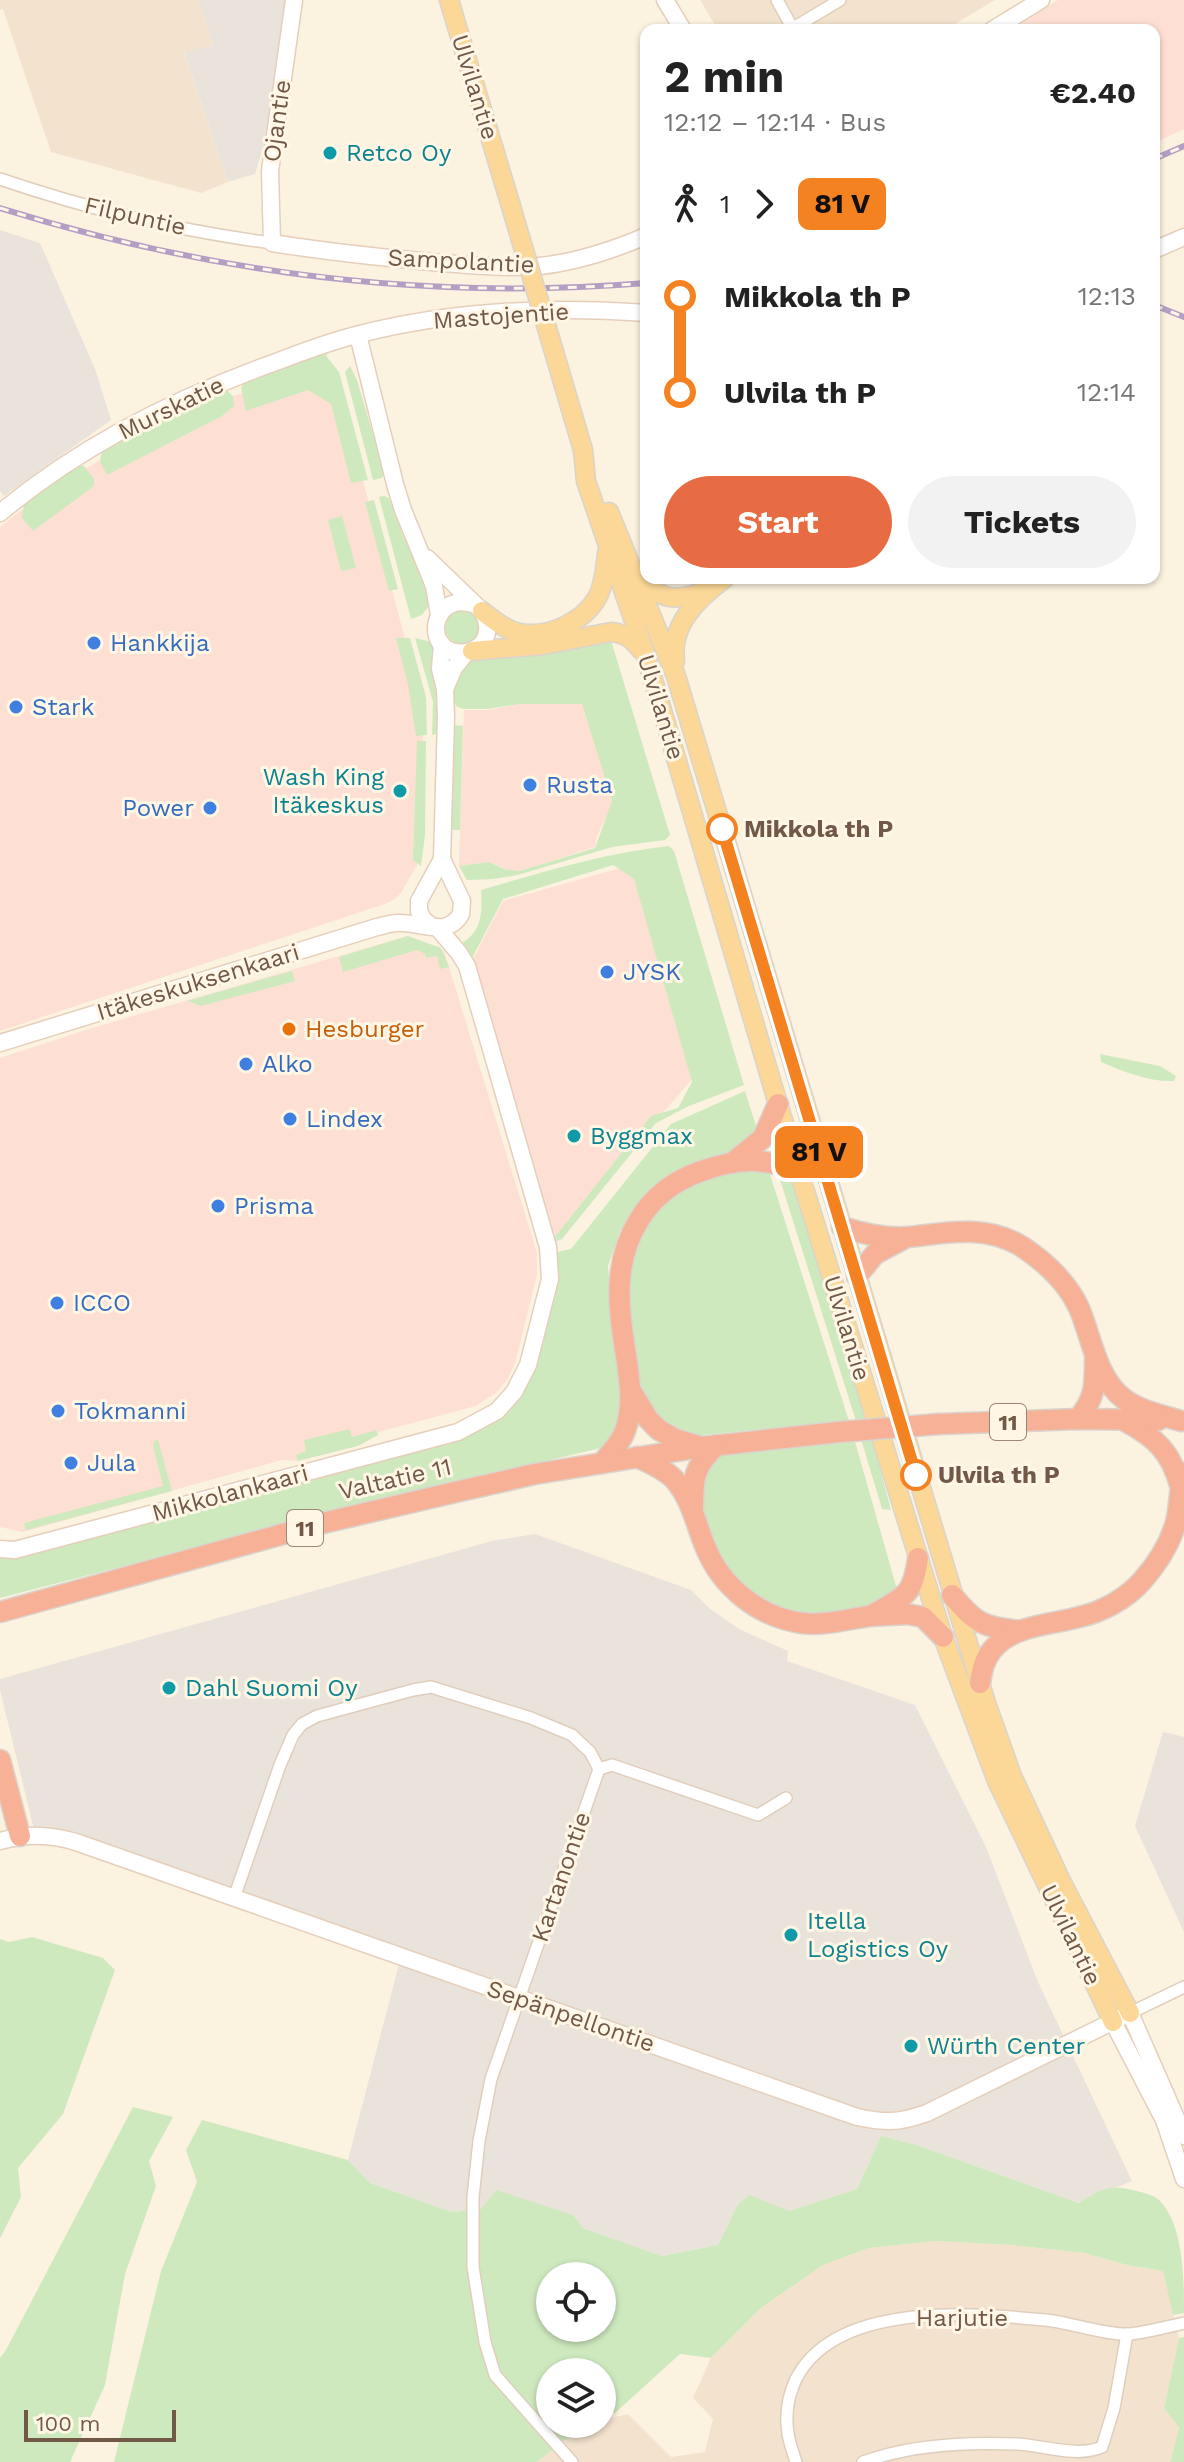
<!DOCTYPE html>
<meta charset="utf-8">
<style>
:root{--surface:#fff;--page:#f2f2f2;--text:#222;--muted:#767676;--accent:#e76c44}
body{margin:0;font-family:"Work Sans",sans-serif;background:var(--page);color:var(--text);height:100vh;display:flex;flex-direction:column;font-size:30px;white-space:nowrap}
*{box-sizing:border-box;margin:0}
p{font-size:26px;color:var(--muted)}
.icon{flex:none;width:44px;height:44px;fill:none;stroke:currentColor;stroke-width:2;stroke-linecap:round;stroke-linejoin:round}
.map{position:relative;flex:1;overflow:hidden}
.drawer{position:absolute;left:640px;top:24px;width:520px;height:560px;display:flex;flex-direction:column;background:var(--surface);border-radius:16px;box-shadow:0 2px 6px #0004}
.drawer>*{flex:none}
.badge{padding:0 16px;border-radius:12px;font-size:28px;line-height:52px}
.fabs{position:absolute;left:536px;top:2262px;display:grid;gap:16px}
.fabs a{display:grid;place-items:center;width:80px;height:80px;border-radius:50%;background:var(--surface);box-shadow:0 2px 6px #0004;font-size:40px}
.scale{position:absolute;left:24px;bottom:20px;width:152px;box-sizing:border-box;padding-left:8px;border:4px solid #725847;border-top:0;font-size:22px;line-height:28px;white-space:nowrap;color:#725847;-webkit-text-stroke:6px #fff6e6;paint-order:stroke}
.map>.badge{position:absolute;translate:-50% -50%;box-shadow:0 0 0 4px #fff}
.legs{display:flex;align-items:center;gap:12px;height:88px;padding:0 24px;font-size:26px}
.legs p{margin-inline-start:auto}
.head{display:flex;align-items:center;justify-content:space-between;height:136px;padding:0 24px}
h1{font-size:44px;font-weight:700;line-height:60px}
.cta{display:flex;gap:16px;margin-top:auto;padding:16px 24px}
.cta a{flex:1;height:92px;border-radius:48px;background:var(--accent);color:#fff;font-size:32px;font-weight:700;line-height:92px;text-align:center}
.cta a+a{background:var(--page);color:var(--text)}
ul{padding:0 24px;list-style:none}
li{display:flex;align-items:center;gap:28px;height:96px;font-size:30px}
li i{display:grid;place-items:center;width:12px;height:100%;margin:0 10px;background:currentColor}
li i::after{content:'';width:20px;height:20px;margin:-10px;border:6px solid;border-radius:50%;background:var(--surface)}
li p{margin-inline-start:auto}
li:first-child i{background:linear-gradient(#0000 50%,currentColor 0)}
li:last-child i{background:linear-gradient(currentColor 50%,#0000 0)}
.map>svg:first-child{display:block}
.residential{fill:#f3e3ce}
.commercial{fill:#fde0d3}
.industrial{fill:#eae3db}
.green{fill:#cfe9bf;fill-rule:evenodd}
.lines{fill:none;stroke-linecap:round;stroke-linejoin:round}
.street-casing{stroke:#e0cebc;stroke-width:14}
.secondary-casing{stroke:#e5cfba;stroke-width:19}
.primary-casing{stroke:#dad4cf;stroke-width:21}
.highway-casing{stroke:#dad4cf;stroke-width:23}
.street{stroke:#fff;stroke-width:11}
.secondary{stroke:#fff;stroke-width:16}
.primary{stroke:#fbd897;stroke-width:18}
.highway{stroke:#f7b196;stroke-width:20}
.rail-casing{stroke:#b49fc4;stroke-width:6}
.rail{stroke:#fff6e6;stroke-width:3;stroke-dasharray:9;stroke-linecap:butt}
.primary-bridge-casing{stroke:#dad4cf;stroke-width:21;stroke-linecap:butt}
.highway-bridge-casing{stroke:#dad4cf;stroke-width:23;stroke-linecap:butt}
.primary-bridge{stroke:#fbd897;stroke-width:18}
.highway-bridge{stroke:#f7b196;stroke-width:20}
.line-1-casing{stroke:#fff;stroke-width:18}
.line-1{stroke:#f58220;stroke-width:12}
.culture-dot{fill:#0f9aa8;stroke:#fff6e6;stroke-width:3}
.shop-dot{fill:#3f7fe0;stroke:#fff6e6;stroke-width:3}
.stop-1-dot{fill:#fff;stroke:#f58220;stroke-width:4}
.food-dot{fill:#e8710a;stroke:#fff6e6;stroke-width:3}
.labels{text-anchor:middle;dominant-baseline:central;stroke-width:6;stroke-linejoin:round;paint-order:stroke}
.shield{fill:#fff6e6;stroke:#9c8777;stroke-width:2}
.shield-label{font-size:22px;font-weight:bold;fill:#725847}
.street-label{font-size:24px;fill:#725847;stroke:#fff6e6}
.culture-label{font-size:24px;fill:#0d838f;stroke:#fff6e6;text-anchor:start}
.shop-label{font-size:24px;fill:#366cbe;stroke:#fff6e6;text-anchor:start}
.stop-label{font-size:24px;font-weight:bold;fill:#725847;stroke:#fff6e6;text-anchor:start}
.food-label{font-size:24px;fill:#c56008;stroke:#fff6e6;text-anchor:start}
</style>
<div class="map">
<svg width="1184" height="2462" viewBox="0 0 1184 2462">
<rect width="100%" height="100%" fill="#fcf2e0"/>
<g class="residential">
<polygon points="0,0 199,0 213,45 184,53 228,182 201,193 51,152 3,9 0,10"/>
<polygon points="700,0 995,0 945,30 718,30"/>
<polygon points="936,2241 1011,2245 1084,2253 1127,2265 1163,2271 1179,2338 1164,2408 1179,2426 1170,2462 537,2462 586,2424 602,2424 602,2420 628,2414 671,2457 705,2452 713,2419 693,2398 711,2358 761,2308 823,2265 869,2248"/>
</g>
<g class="commercial">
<polygon points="1058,0 1184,0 1184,129 1154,143 1154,30 1009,30"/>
<polygon points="307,370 338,387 424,710 417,865 401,893 395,899 385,904 0,1031 0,527 28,505 162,421"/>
<polygon points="521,704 582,704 612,801 609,811 597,836 595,847 519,871 505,869 489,862 459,866 464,710 487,710"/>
<polygon points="631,865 694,1077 555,1237 534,1176 472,961 503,901"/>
<polygon points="408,936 444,951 537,1253 537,1275 515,1363 507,1380 497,1392 476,1406 297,1454 298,1461 282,1460 23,1532 0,1527 0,1058 92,1028"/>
</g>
<g class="industrial">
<polygon points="199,0 286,0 268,132 255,174 228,182 184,52 213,45"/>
<polygon points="0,230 40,243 95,369 111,420 4,496 0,491"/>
<polygon points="535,1534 691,1590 709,1608 739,1629 788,1651 787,1661 915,1705 986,1847 1038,1982 1132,2181 1079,2203 917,2145 881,2136 857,2189 789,2211 738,2204 718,2245 662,2256 583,2228 481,2209 452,2212 370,2183 348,2160 399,1964 53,1842 37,1842 0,1690 0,1679 492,1541"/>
<polygon points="1163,1732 1184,1737 1184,1932 1135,1826"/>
</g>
<g class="green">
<polygon points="326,350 327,357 339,372 368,480 351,483 331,404 308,390 246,411 241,388 246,378"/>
<polygon points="350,366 357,380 384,472 382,478 373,480 345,372"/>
<polygon points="225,389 233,396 234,406 222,416 107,475 100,462 102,450 122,437"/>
<polygon points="75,466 84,466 94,479 94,486 33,531 22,518 24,502"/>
<polygon points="384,496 389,498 404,538 413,549 430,596 428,607 422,615 411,619 379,497"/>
<polygon points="374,500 398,589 389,591 365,502"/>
<polygon points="342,516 356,568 341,571 328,520"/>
<circle cx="462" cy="627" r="17"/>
<polygon points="610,637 670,835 665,840 612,847 518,875 494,879 467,880 459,866 489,862 504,869 519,871 595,848 612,801 582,704 521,704 486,709 464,709 457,707 453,700 452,686 464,660"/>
<polygon points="396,638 410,638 426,697 427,735 416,736 408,684"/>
<polygon points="415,638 428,641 434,647 439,729 437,734 432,735 433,702"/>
<polygon points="452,725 463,726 460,830 448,830"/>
<polygon points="417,741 426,741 425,835 421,866 413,860"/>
<path d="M 669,846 L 674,851 L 744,1085 L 689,1106 L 656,1123 L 562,1239 L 555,1242 L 554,1238 L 651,1116 L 678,1108 L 692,1082 L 634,879 L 613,865 L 503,899 L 471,960 L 463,942 C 483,931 482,910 481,890 C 543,872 604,853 669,846 Z"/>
<polygon points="408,936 441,948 449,967 440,969 437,956 426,958 425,954 417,950 343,972 339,957"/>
<polygon points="292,971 295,981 201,1006 187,1001"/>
<path d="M 1100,1054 L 1160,1066 L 1176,1076 L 1174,1081 C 1149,1082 1124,1072 1101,1062 Z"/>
<polygon points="745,1091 759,1135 739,1149 683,1168 662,1181 639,1202 620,1231 608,1266 611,1311 623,1408 621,1428 605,1447 321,1515 0,1598 0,1555 469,1433 488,1425 503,1415 522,1395 534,1371 558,1280 557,1252 571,1249 671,1124"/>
<polygon points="768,1168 849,1421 702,1435 683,1434 652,1414 641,1391 628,1323 629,1259 648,1217 684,1185 729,1173"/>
<polygon points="777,1170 792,1180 868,1421 856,1421"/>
<polygon points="350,1429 352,1437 376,1430 378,1435 358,1446 298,1461 296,1455 306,1451 304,1440"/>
<path d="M 854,1438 L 898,1593 C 877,1603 850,1615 827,1615 C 773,1615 725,1582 710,1531 C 707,1518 700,1502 700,1488 C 701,1479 707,1468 711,1459 L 728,1451 Z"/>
<polygon points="872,1438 891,1510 882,1509 861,1439"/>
<polygon points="158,1440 172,1491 26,1530 24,1523 163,1486 153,1446 154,1441"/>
<polygon points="32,1937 103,1958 115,1970 63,2114 18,2168 21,2197 0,2238 0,1939 9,1942"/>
<polygon points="133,2107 173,2117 149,2161 156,2186 125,2274 105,2385 70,2462 0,2462 0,2358 6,2350"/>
<path d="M 202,2120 L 348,2160 L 370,2183 L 452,2212 L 481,2209 L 496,2190 L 573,2215 L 583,2228 L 662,2256 L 718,2245 L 738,2204 L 750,2195 L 789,2211 L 857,2189 L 881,2136 L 917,2145 L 1079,2203 C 1103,2188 1109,2184 1137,2191 C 1144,2193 1154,2195 1159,2200 C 1184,2225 1184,2279 1184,2313 L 1173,2315 L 1163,2271 L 1127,2265 L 1084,2253 L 1011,2245 L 936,2241 L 869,2248 L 823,2265 L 761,2308 L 711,2358 L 680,2354 L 615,2413 L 602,2410 L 602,2372 L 550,2372 L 550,2424 L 586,2424 L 537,2462 L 114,2462 L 161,2271 L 197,2182 L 186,2150 ZM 550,2276 L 602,2276 L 602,2328 L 550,2328 Z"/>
<polygon points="1184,2337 1184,2462 1170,2462 1179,2427 1164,2408 1179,2338"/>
</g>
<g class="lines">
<defs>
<g id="street">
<polyline points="777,0 793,29"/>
<polyline points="790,30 840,0"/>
<path d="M 0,179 C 88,209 179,231 272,243"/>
<polyline points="599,1769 612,1765 758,1815 786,1798"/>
<polyline points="234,1898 280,1765 293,1735 302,1724 317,1716 413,1690 431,1687 531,1718 572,1735 590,1752 599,1769 491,2079 479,2141 473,2197 473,2267 485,2342 495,2375 572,2462"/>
<polyline points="1130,2013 1184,1987"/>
<path d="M 796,2462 C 793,2452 789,2442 788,2433 C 785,2414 788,2396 796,2379 C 836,2301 972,2313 1045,2320 C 1069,2322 1108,2336 1130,2334 C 1148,2332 1166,2327 1184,2323"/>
<path d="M 863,2462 C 909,2445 967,2442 1016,2444 C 1043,2445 1076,2458 1102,2447 L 1114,2408 L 1127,2334"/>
</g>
<g id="secondary">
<path d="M 294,0 L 270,171 L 272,243 C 328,252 385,258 442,263 C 474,265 508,269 540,266 C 577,262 613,250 646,236"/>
<polyline points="665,0 683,30"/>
<polyline points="992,30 1041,0"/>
<polyline points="1154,250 1184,237"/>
<polyline points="358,335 395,484 403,510 434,586 439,615"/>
<path d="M 0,513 C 80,446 178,397 276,362 C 302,352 329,342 356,335 C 449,311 551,306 646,313"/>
<path d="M 427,558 L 482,611 C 507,655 436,669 436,628 C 436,621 439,615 443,610 C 452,601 462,601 473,604"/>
<polyline points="445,689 454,668 466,653"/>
<polyline points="430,925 423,919 419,911 419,901 442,859 446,717 445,689 440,669 442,644"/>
<path d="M 0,1043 L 377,927 C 383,926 390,923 396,923 C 419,921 447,939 461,914 L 462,901 L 442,859"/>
<polyline points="0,1549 15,1550 458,1432 497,1411 514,1392 528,1365 550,1279 548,1247 467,966 459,953 437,927"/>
<path d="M 0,1841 C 27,1834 49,1834 76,1842 L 857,2117 C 886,2123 899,2123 927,2113 L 1130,2013 L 1184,2136"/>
<polyline points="1113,2022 1164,2120 1184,2179"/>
</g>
<g id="primary">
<polyline points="449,0 510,203"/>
<polyline points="583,450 586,481 646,656 778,1104 943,1637 997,1781 1113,2022"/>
<polyline points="609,512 676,676 986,1703 1012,1776 1061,1881 1130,2013"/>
<path d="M 640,574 C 659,602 677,602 707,590"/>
<path d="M 482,611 C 494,620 505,630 520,633 C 548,638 582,623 597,598 C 605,584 605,565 608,549"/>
<path d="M 472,651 L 544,645 L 611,632 C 625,633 632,639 641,650"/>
<path d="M 675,661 C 670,625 697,599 725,578"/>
</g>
<g id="highway">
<polyline points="732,1163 763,1138 778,1104"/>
<path d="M 842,1227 C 864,1234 885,1239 908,1237 C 947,1233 985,1224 1021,1246 C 1044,1261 1067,1282 1079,1308 C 1092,1338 1096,1378 1124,1399 C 1140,1411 1162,1415 1181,1421"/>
<polyline points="857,1276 875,1254 903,1239"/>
<polyline points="631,1391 648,1419 659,1430 675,1439 702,1447 839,1432"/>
<path d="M 1078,1419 C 1095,1398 1095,1387 1095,1360"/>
<path d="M 1125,1421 C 1156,1438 1170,1451 1180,1485"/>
<polyline points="939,1424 1078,1419 1158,1420"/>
<path d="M 637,1457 C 650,1463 664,1469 674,1479 C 691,1498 696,1524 705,1546 C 721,1587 759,1617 802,1623 C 825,1626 847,1619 870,1616 C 882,1615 895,1615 907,1614 L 923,1617 L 943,1637"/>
<path d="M 602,1463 C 611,1452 622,1442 626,1428 C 633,1406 630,1384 627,1362 C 619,1312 611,1265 639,1220 C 653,1197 674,1181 699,1172 C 734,1159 765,1156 799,1172"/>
<path d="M 693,1509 C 693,1478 693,1467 717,1445"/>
<path d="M 952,1595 C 977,1625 982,1626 1020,1631"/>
<polyline points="0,1612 323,1523 460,1491 535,1474 702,1447"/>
<path d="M 874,1614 C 905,1596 913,1596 918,1558"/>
<path d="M 980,1683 C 982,1670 984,1659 993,1649 C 1013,1625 1051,1625 1079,1617 C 1102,1612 1126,1599 1142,1581 C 1157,1564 1170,1544 1176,1522 C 1180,1506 1179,1489 1184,1473"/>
<polyline points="0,1760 20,1836"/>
</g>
</defs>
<use href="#street" class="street-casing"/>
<use href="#secondary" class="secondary-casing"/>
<use href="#primary" class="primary-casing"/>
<use href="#highway" class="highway-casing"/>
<use href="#street" class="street"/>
<use href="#secondary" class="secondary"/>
<use href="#primary" class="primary"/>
<use href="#highway" class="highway"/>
<defs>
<g id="rail">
<polyline points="1154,159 1184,146"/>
<path d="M 0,208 C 209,273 427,301 646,283"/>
<polyline points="1154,305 1184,317"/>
</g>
</defs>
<use href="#rail" class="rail-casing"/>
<use href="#rail" class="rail"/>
<defs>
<polyline id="primary-bridge" points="510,203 583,450"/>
<polyline id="highway-bridge" points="839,1432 939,1424"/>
</defs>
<use href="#primary-bridge" class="primary-bridge-casing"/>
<use href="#highway-bridge" class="highway-bridge-casing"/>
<use href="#primary-bridge" class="primary-bridge"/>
<use href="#highway-bridge" class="highway-bridge"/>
</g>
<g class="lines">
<defs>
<polyline id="line-1" points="722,829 916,1475"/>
</defs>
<use href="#line-1" class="line-1-casing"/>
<use href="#line-1" class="line-1"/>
</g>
<g class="culture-dot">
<circle cx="330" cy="153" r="8"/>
<circle cx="400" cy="791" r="8"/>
<circle cx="574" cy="1136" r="8"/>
<circle cx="169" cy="1688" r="8"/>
<circle cx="791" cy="1935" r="8"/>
<circle cx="911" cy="2046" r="8"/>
</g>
<g class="shop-dot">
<circle cx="94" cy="643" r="8"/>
<circle cx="16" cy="707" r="8"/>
<circle cx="530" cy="785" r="8"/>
<circle cx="210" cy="808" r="8"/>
<circle cx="607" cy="972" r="8"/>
<circle cx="246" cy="1064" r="8"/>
<circle cx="290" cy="1119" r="8"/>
<circle cx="218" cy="1206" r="8"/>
<circle cx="57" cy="1303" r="8"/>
<circle cx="58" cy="1411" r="8"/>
<circle cx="71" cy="1463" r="8"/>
</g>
<g class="stop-1-dot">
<circle cx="722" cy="829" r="14"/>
<circle cx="916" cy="1475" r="14"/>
</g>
<circle class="food-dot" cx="289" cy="1029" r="8"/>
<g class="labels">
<g class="shield">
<rect x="990" y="1404" width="36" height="36" rx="6"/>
<rect x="287" y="1510" width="36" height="36" rx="6"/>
</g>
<g class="shield-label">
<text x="1008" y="1422">11</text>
<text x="305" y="1528">11</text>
</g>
<g class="street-label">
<text transform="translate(475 87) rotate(73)">Ulvilantie</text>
<text transform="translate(277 121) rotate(-82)">Ojantie</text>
<text transform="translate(135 216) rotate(13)">Filpuntie</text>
<text transform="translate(461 261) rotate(3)">Sampolantie</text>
<text transform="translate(501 316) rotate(-4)">Mastojentie</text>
<text transform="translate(171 408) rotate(-26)">Murskatie</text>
<text transform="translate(661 707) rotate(73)">Ulvilantie</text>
<text transform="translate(198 982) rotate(-17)">Itäkeskuksenkaari</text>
<text transform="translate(847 1328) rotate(73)">Ulvilantie</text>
<text transform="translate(395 1479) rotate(-13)">Valtatie 11</text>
<text transform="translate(230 1493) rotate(-15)">Mikkolankaari</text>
<text transform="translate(561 1877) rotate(-71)">Kartanontie</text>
<text transform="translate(1071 1935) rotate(64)">Ulvilantie</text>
<text transform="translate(571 2016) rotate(19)">Sepänpellontie</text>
<text x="962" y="2318">Harjutie</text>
</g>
<g class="culture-label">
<text x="346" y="153">Retco Oy</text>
<text x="384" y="777" text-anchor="end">Wash King<tspan x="384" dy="28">Itäkeskus</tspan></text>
<text x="590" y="1136">Byggmax</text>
<text x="185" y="1688">Dahl Suomi Oy</text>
<text x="807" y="1921">Itella<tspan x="807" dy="28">Logistics Oy</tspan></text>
<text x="927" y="2046">Würth Center</text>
</g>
<g class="shop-label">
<text x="110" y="643">Hankkija</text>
<text x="32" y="707">Stark</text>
<text x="546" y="785">Rusta</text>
<text x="194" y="808" text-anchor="end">Power</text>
<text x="623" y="972">JYSK</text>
<text x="262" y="1064">Alko</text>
<text x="306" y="1119">Lindex</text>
<text x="234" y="1206">Prisma</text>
<text x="73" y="1303">ICCO</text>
<text x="74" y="1411">Tokmanni</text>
<text x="87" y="1463">Jula</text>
</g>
<g class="stop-label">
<text x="744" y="829">Mikkola th P</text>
<text x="938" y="1475">Ulvila th P</text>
</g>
<g class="food-label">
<text x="305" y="1029">Hesburger</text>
</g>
</g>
</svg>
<div class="fabs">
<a><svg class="icon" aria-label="locate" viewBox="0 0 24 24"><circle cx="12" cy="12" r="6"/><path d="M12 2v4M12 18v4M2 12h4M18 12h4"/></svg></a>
<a><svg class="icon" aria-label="layers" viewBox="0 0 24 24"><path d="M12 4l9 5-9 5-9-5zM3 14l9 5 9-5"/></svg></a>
</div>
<div class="scale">100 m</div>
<b class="badge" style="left:819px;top:1152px;background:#f58220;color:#111">81 V</b>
<section class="drawer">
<div class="head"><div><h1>2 min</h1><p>12:12 – 12:14 · Bus</p></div><b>€2.40</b></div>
<div class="legs"><svg class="icon" aria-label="walk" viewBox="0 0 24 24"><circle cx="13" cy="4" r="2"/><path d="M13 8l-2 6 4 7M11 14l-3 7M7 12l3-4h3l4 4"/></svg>1<svg class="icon" aria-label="forward" viewBox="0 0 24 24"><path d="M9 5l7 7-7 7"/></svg><b class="badge" style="background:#f58220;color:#111">81 V</b></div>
<ul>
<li><i style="color:#f58220"></i><b>Mikkola th P</b><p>12:13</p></li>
<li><i style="color:#f58220"></i><b>Ulvila th P</b><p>12:14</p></li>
</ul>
<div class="cta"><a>Start</a><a>Tickets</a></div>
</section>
</div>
